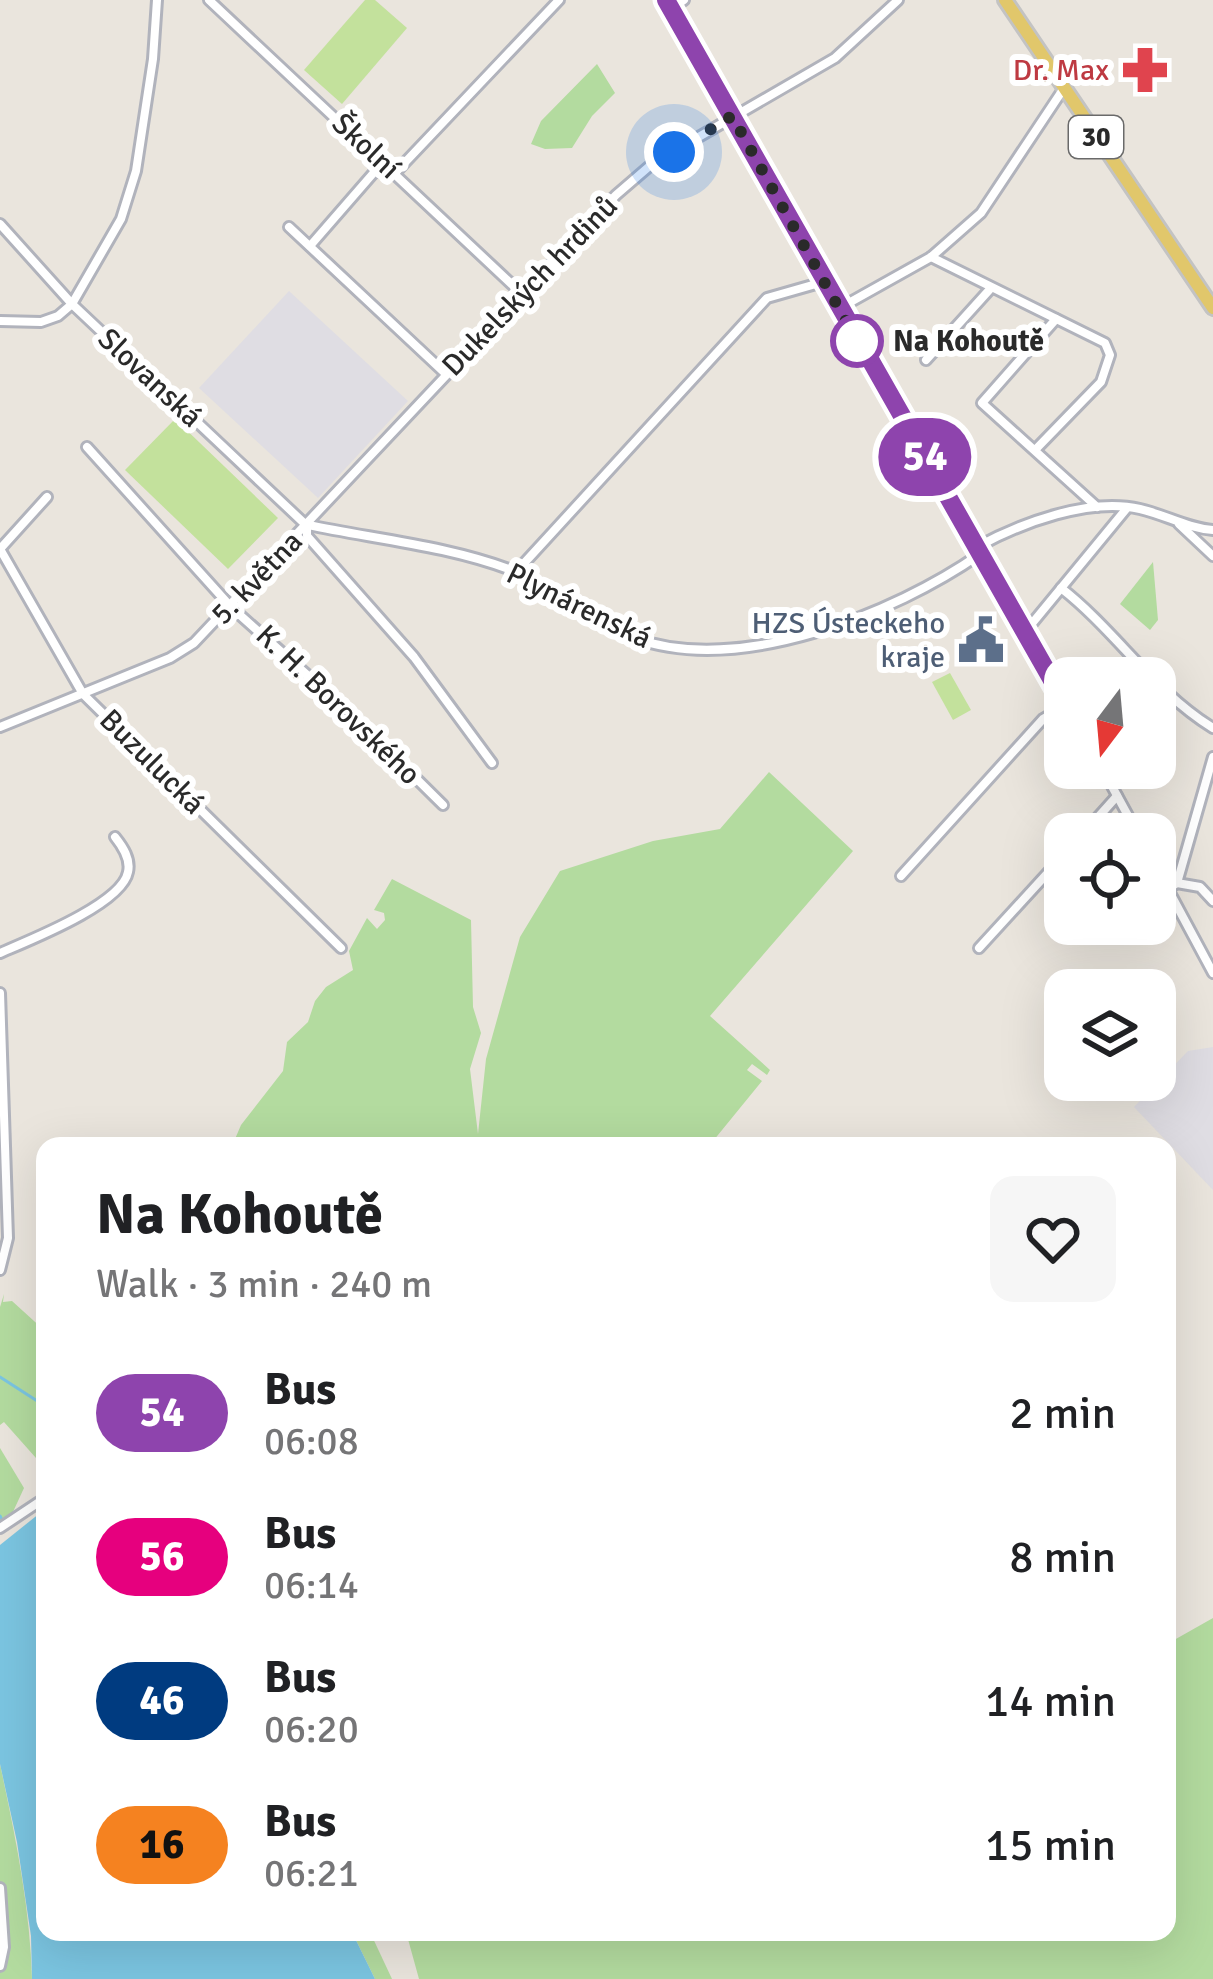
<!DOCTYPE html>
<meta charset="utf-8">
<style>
:root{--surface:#fff;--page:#f6f6f6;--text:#202124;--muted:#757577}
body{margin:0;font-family:Signika,sans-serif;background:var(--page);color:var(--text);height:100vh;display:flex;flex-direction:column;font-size:45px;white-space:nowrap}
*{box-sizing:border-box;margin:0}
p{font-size:39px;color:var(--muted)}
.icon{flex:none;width:66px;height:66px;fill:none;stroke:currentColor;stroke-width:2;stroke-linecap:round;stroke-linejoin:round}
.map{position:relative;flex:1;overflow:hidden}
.drawer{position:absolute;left:36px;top:1137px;width:1140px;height:804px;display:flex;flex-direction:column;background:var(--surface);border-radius:24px;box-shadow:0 12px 48px #0002}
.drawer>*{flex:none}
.badge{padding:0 24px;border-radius:39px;font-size:42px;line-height:78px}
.needle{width:78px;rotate:196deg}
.fabs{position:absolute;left:1044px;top:657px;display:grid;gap:24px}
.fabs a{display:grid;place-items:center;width:132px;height:132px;border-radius:24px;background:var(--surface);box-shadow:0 12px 48px #0002;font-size:60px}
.you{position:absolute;width:60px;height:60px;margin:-30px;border:9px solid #fff;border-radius:50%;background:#1a73e8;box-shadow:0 0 0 18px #1a73e833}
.map>.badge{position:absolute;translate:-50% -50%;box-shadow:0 0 0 6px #fff}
.round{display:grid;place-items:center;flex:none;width:126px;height:126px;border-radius:24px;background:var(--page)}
.head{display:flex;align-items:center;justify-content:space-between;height:204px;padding:0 60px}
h1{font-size:57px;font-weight:800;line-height:90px}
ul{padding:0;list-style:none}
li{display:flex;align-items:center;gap:36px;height:144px;padding:0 60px}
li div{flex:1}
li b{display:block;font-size:45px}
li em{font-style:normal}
li .badge{min-width:132px;font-weight:700;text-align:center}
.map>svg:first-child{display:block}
.industrial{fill:#dfdde3}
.green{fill:#b3db9f}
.pitch{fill:#c3e19c}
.water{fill:#7bc5e1}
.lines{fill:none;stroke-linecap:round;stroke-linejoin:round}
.stream{stroke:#7bc5e1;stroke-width:3}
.street-casing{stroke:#b1b3bc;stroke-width:14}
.primary-casing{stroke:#c3c3c3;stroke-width:18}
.street{stroke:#fff;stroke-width:8}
.primary{stroke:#e1c76b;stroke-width:12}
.line-casing{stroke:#fff;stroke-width:27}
.line{stroke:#8e44ad;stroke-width:18}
.walk{stroke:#2a2a2a;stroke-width:12;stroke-dasharray:0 21.6}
.stop-dot{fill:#fff;stroke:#8e44ad;stroke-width:6}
.labels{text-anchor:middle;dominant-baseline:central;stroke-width:12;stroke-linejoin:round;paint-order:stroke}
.shield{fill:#fff;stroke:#6a6a6a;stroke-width:3}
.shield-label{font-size:27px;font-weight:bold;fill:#2a2a2a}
.health-label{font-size:30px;fill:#be3a42;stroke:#fff;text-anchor:end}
.street-label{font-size:30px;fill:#2a2a2a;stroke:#fff}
.stop-label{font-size:30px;font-weight:bold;fill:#2a2a2a;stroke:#fff;text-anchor:start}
.service-label{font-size:30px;fill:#4e5e75;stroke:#fff;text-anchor:end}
</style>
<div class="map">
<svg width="1213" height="1979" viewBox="0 0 1213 1979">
<rect width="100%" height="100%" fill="#eae5dd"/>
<g class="industrial">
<polygon points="289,291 408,401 318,498 199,388"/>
<polygon points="1213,1047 1213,1190 1134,1107 1188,1051"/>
</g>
<g class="green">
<polygon points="597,64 615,93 592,116 572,148 545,149 531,144 541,121"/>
<polygon points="1153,562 1158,620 1150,630 1120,604"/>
<polygon points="769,772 853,851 710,1016 770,1070 767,1075 752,1064 747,1070 762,1081 709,1146 244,1146 242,1142 232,1146 241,1125 283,1071 287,1042 308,1022 315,1001 326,987 353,970 349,951 367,918 377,929 385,920 384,913 374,910 392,879 471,920 473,1007 481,1033 470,1069 478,1134 486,1059 520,937 560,871 653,841 720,829"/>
<polygon points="4,1294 3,1302 12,1301 45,1331 44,1467 4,1422 0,1425 0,1307"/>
<polygon points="0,1448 24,1488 12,1514 0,1522"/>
<polygon points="1213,1618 1213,1979 419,1979 406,1932 1167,1932 1167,1644"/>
<path d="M 0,1764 C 15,1835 30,1906 32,1979 L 0,1979 Z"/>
<polygon points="352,1932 370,1932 392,1979 375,1979"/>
</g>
<g class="pitch">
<polygon points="365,0 375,0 407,28 342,104 304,70"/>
<polygon points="175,419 278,518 228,569 125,470"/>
<polygon points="950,673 971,710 953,720 932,682"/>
</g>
<polygon class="water" points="45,1509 45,1932 352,1932 375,1979 32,1979 31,1936 17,1842 0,1764 0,1545"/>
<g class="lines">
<g class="stream">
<polyline points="0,1377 45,1406"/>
<polyline points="0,1516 1,1518"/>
</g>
<defs>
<g id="street">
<polyline points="209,0 521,293"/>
<polyline points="666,0 1065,703"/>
<polyline points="671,9 684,0"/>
<polyline points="395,173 559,0"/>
<polyline points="0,224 72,304 306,525"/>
<polyline points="289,227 446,374"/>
<polyline points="310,246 383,162"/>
<polyline points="931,257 1105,343 1110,355 1101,382 1035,450"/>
<polyline points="838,309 931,257 981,213 1064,88"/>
<polyline points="1056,319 982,403 1097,507"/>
<polyline points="0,321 41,322 58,316 72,304 121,219 136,171 153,59 157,0"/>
<polyline points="926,360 991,288"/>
<polyline points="87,447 231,607 350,713 443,805"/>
<polyline points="1179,524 1213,556"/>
<path d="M 308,525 C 375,539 449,546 514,571 C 556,588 591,622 634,638 C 739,676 894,614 980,554"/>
<polyline points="307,526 307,536 414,657 492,763"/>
<path d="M 977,547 C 1021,523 1090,497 1140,509 C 1166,515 1187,528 1213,530"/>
<polyline points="0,549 83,694 341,948"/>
<polyline points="0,549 47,497"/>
<polyline points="516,572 767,298 823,282"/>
<path d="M 1061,588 C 1115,630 1154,692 1213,728"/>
<polyline points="1025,632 1127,508"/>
<polyline points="0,727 170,658 194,643 616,195 652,164 835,58 898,0"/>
<polyline points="1102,768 1138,834"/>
<polyline points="1083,834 1117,796"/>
<polyline points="1155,865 1213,973"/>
<polyline points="901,876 1043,719 1065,706"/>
<polyline points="1177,883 1200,887 1213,901"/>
<polyline points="1168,889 1177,883 1213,757"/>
<polyline points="979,948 1065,854"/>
<path d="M 0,953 C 30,940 122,904 128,872 C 131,859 123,847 115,837"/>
<polyline points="0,993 8,1238 0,1270"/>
<polyline points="0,1528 45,1498"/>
<polyline points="0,1888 4,1947 0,1966"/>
</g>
<polyline id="primary" points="1005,0 1213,308"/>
</defs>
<use href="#street" class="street-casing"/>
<use href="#primary" class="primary-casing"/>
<use href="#street" class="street"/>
<use href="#primary" class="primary"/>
</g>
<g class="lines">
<defs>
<polyline id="line" points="666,0 1065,703"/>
</defs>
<use href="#line" class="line-casing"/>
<use href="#line" class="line"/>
<polyline class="walk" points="674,152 732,116 857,341"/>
</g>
<defs>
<symbol id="pharmacy-bare" viewBox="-9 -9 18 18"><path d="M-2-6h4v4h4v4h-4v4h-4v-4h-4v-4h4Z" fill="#e0444e" stroke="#fff" stroke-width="2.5" paint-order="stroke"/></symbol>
<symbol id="civic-bare" viewBox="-9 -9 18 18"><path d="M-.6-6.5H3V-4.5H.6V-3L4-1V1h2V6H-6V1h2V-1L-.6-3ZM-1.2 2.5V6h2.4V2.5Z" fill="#5c6f8a" stroke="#fff" stroke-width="2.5" paint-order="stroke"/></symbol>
</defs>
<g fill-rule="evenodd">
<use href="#pharmacy-bare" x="1112" y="37" width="66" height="66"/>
<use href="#civic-bare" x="948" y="607" width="66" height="66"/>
</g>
<circle class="stop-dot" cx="857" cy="341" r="24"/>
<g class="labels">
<rect class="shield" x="1069" y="116" width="54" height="42" rx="9"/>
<g class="shield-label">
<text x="1096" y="137">30</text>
</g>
<g class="health-label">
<text x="1109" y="70">Dr. Max</text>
</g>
<g class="street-label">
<text transform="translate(366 146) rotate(43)">Školní</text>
<text transform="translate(530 286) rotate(-46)">Dukelských hrdinů</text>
<text transform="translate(150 378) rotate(43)">Slovanská</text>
<text transform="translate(257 578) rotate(-46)">5. května</text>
<text transform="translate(579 606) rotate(26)">Plynárenská</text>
<text transform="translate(338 705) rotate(44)">K. H. Borovského</text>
<text transform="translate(152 762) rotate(45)">Buzulucká</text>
</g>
<g class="stop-label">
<text x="893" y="341">Na Kohoutě</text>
</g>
<g class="service-label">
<text x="945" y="623">HZS Ústeckeho<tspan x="945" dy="34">kraje</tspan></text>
</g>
</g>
</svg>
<div class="fabs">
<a><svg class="needle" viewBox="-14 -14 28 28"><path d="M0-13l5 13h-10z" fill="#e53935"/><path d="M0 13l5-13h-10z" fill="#757577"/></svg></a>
<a><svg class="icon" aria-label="locate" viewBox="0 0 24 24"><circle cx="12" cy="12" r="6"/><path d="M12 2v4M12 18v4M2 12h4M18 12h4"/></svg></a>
<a><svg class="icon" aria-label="layers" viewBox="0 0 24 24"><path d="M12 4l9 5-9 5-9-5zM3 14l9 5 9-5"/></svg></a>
</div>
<div class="you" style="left:674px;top:152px"></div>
<b class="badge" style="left:925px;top:457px;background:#8e44ad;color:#fff">54</b>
<section class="drawer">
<div class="head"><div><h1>Na Kohoutě</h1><p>Walk · 3 min · 240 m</p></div><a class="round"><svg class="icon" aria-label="heart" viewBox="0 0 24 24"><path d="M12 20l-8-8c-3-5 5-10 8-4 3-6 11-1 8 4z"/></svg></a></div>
<ul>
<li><span class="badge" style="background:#8e44ad;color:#fff">54</span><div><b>Bus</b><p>06:08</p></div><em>2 min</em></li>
<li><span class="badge" style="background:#e6007e;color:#fff">56</span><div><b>Bus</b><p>06:14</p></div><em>8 min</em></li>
<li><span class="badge" style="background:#003b80;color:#fff">46</span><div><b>Bus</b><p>06:20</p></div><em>14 min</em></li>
<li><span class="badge" style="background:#f58220;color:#111">16</span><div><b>Bus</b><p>06:21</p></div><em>15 min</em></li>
</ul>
</section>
</div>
